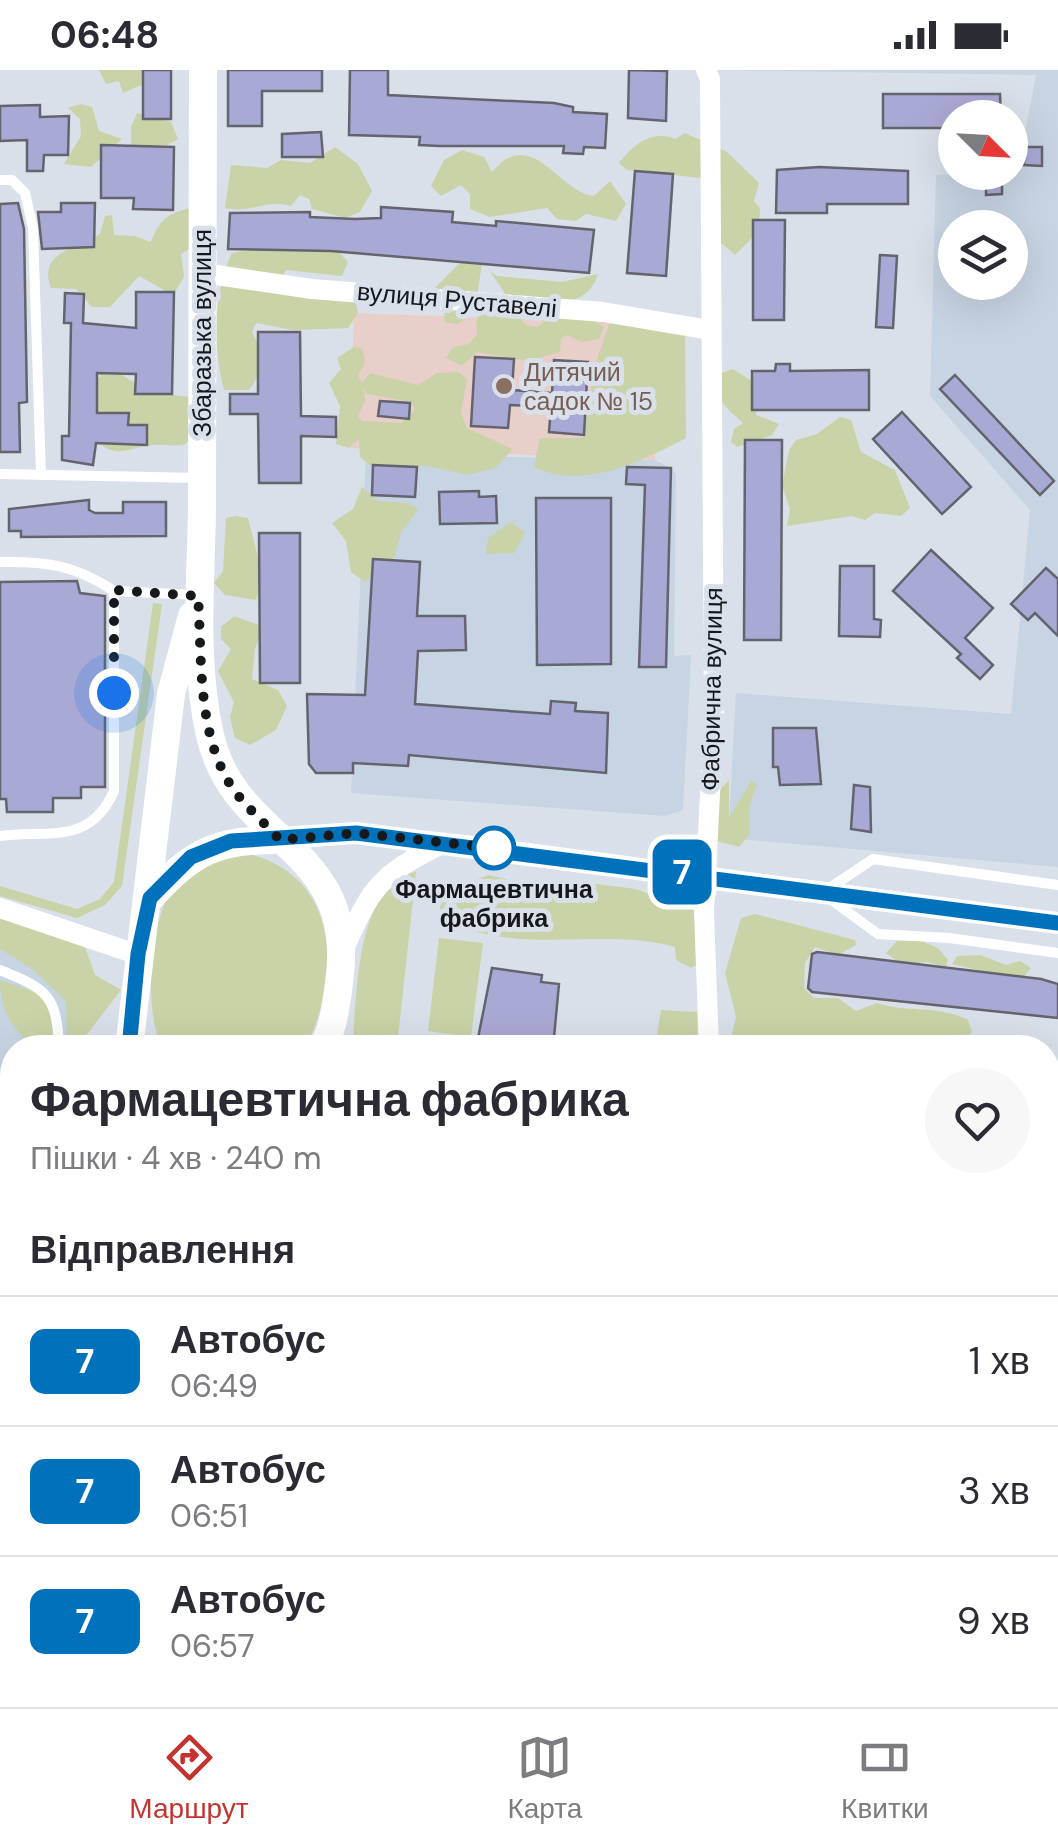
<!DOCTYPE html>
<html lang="uk">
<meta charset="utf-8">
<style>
:root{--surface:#fff;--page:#f7f7f7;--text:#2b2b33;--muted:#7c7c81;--line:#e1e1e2;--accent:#c33431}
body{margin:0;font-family:"DM Sans",sans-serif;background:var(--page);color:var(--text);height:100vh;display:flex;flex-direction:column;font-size:38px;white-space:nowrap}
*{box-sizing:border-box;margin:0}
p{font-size:32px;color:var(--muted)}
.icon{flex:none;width:55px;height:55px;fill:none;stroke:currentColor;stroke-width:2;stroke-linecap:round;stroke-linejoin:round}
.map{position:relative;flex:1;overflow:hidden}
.details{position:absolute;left:0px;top:965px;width:1060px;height:672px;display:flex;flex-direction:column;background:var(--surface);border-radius:40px 40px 0 0;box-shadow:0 10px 40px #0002}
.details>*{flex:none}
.badge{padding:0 20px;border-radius:15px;font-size:35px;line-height:65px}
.needle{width:65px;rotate:114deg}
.fabs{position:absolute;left:938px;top:30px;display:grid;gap:20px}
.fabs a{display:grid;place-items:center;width:90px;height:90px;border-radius:50%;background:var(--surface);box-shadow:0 10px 40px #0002;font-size:50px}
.you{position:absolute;width:50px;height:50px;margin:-25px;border:8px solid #fff;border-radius:50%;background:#1a73e8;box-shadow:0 0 0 15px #1a73e833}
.map>.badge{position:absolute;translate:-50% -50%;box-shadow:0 0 0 5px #fff}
h2{padding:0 30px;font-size:38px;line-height:90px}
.round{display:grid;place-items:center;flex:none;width:105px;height:105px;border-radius:52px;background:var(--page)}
.headline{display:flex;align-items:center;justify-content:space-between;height:170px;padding:0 30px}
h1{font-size:48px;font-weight:700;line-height:75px}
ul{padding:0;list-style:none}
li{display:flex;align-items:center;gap:30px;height:130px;padding:0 30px;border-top:2px solid var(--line)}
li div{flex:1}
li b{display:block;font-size:38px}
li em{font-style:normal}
li .badge{min-width:110px;font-weight:700;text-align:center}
.status{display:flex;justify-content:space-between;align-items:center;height:70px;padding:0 50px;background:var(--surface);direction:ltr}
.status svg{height:28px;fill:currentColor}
.menu{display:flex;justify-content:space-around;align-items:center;height:140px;border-top:2px solid var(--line);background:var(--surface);font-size:28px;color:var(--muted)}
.menu a{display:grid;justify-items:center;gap:5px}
.menu .active{color:var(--accent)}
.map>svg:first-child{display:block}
.built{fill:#c7d4e3;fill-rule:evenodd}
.education{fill:#e9cfc9}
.green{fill:#c9d3a7;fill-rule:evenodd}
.building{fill:#a9a9d5;stroke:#64646e;stroke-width:2.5}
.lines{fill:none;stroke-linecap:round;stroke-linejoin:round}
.lane{stroke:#fff;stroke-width:10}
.street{stroke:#fff;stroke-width:20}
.secondary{stroke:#fff;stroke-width:28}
.line-casing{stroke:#fff;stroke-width:22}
.line{stroke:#0072bc;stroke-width:15}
.walk{stroke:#16191c;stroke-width:10;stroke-dasharray:0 18}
.education-dot{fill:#8d6e63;stroke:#d9e0e9;stroke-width:4}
.stop-dot{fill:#fff;stroke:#0072bc;stroke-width:5}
.labels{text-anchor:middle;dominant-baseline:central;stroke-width:10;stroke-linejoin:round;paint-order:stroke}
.street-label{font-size:25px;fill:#16191c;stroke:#d9e0e9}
.education-label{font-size:25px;fill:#785e54;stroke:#d9e0e9;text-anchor:start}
.stop-label{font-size:25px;font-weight:bold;fill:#16191c;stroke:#d9e0e9}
</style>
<div class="status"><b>06:48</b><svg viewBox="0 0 49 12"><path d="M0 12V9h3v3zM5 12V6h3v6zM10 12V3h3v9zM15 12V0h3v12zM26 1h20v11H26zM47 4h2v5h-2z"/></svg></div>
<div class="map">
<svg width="1058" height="1637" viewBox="0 0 1058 1637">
<rect width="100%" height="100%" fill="#d9e0e9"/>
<g class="built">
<path d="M 715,0 L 1058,0 L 1058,797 L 728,768 L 736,623 L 1011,644 L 1030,440 L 930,326 L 936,105 L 1010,102 L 1010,95 L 1019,94 L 1036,5 ZM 955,158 L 1010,158 L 1010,212 L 955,212 Z"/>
<polygon points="366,384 655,390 671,398 676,404 674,586 691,585 683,740 665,746 351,723"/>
<polygon points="0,874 74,904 75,977 12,978 12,1071 0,1084"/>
<polygon points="1048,1443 1058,1444 1058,1637 984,1637 979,1625 1048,1625"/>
</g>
<g class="education">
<polygon points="354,243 660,254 655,390 349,378"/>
<polygon points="334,1625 653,1625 664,1637 322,1637"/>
</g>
<g class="green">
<polygon points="99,0 150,0 143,14 123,23 119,11 106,14"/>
<polygon points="81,34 92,37 99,61 122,69 91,97 64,94 81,66 80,49 68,38"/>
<polygon points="137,43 171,52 178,69 167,75 131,75 131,57"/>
<path d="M 685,63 L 727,82 L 759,113 L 754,131 L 760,138 L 759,161 L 735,185 L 719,171 L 719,135 L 711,109 L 627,100 L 619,93 C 632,76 652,58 675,69 Z"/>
<path d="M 335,77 L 358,94 L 372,121 L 360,142 L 345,148 L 312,139 L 309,129 L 300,125 L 291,136 C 268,129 248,144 225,138 L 231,95 L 267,98 L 281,90 L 310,93 Z"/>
<path d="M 462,80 L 484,87 L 492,102 C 532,54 558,122 594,126 L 610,111 L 626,134 L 616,151 L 586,144 L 576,151 L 557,149 L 547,138 L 490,147 L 470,139 L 470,124 L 461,115 L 441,126 L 431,116 L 444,90 Z"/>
<path d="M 190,138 L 191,178 L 181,184 L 184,207 L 173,225 L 139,206 L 110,237 L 92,237 L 76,219 L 51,218 C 37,181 78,179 100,164 L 105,146 L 112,145 L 114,165 L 135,166 L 151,172 C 159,150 167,144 190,138 Z"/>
<path d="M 274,176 L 339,182 L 348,192 L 342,206 L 286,200 L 282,208 L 334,219 L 356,233 L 358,243 L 348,258 L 293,260 L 256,253 L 252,262 C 263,284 265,299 249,320 L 224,320 C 213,279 213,221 232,183 Z"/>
<polygon points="465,188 482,193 477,227 465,241 466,249 457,254 445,252 444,239 427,226"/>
<path d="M 490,201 L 497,206 L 562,212 L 598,204 C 586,244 540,231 508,228 Z"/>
<polygon points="482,240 515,242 526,255 538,257 547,248 589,247 604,257 599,269 582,272 567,265 561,269 560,282 528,291 477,282 462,296 446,288 453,277 469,274 477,265 476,251"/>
<path d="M 610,252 L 685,263 L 686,368 C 642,391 584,421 534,397 L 540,368 L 583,368 L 595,295 Z"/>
<path d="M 354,277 L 363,279 L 365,293 L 358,305 L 362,313 L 370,303 L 418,315 L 437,303 L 458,302 L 467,309 L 461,344 L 467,358 L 513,379 L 495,398 L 468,405 L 426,396 L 369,395 L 360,387 L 359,369 L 349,378 L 336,374 L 340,336 L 329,313 L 341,299 L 337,288 ZM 364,318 L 367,324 L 412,332 L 415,340 L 402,353 L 362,351 L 358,346 L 365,331 Z"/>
<path d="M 90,284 L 120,286 L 121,304 C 142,320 166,325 191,327 L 195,357 L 186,374 C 174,377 165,374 153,375 C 124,378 116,391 92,367 L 90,316 L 101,306 Z"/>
<path d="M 733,299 L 755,313 L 756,345 L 779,354 L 772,365 L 737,377 L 731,372 L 734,359 L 743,353 C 726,337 713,330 719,304 Z"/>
<polygon points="840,347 851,350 861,382 895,400 910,438 901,446 875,443 865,450 852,446 787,456 790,439 782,416 789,380 796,370 817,364"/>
<polygon points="362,417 378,431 409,433 418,440 401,462 395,486 365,512 351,502 346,471 332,453 353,439"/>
<polygon points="236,446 248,448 263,507 256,530 225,525 214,513 223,501 226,448"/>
<polygon points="511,452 525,463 514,483 486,484 488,468"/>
<polygon points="153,533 162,534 122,816 105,835 77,848 0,826 0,816 77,839 100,829 114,812"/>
<polygon points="234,546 264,557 255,579 252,609 278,620 287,636 276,660 250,675 235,668 230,647 234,632 218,601 231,579 221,569 221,557"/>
<polygon points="729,710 729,748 751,711 757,714 749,738 750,764 739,777 717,771 719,721"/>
<path d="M 249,784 C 336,806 341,897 310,968 L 303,977 L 162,977 C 144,942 148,852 173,819 C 189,798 224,787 249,784 Z"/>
<path d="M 416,802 L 397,977 L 352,978 C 358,926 354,816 416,802 Z"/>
<path d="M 489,805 L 562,824 L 581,812 L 636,819 L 657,827 L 680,820 L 697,831 L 704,890 L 691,898 L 676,890 L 675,877 C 600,855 505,891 439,843 L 443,822 Z"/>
<path d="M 755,844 L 855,870 L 856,875 L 838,885 L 815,877 L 805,893 L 804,918 L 814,928 L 838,928 L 856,941 L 877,933 C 906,943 940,935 968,950 L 972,962 L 957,977 L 833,977 L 832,971 L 818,968 L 782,977 L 729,977 L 736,947 L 725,903 L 741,848 Z"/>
<polygon points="0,848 85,877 95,905 121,920 78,976 67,974 66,931 31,898 0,879"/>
<polygon points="439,868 483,873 471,967 428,961"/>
<polygon points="897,871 921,871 938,878 948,890 946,897 926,892 902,895 886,883"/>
<polygon points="980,885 1006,895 1020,891 1031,898 1021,910 952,894 957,886"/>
<path d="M 0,910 L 48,926 L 55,977 L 34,977 C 11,957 0,941 0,910 Z"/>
<polygon points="661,940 697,942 698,977 655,977"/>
<polygon points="12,1065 12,1134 0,1145 0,1080"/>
</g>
<g class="building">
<rect x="143" y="0" width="28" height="49"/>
<polygon points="228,0 322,0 322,21 262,21 262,56 228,56"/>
<polygon points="350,0 388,0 388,25 554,33 573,37 573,42 607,44 605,78 584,77 583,84 563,83 564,76 439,76 419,75 420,67 349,65"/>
<polygon points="629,0 667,1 666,51 628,48"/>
<polygon points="883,24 1000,24 1001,48 955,48 955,58 883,58"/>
<polygon points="40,35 40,47 69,46 68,85 44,85 43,101 27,101 27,70 0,71 0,36"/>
<polygon points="321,62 323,87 282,87 282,64"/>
<polygon points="101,75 174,77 173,140 133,139 134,128 101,128"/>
<polygon points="1024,77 1042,77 1042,96 1024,95"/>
<polygon points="819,97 908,101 908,134 827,134 827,143 776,143 777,100"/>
<polygon points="635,101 673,104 666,206 627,203"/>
<polygon points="1002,103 1002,124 986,125 986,104"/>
<polygon points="18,133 24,159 27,332 19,333 20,382 0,382 0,134"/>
<polygon points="61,133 95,133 94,177 42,179 38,142 61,142"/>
<polygon points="381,137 453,142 452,152 496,156 496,151 594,160 589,203 331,181 228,179 230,143 310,142 310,147 355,149 381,148"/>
<polygon points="753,150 785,150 784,250 753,250"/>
<polygon points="880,185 897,186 893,258 876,257"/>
<polygon points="136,222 174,222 172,324 135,324 136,304 97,303 97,343 129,343 128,355 147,355 147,375 96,373 93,395 62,390 62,366 69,366 71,253 64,253 65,223 84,224 83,253 136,258"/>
<polygon points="258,262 300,262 301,346 336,347 336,367 301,366 301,413 259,413 258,344 230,344 230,324 258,324"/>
<polygon points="475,287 514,289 512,320 552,323 554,290 588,292 584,365 549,362 551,337 510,335 508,358 471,356"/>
<polygon points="776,294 790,294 790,301 869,300 869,340 752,340 752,301 775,301"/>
<polygon points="955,305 1054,411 1040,425 940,319"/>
<polygon points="380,331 410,333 409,349 378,346"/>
<polygon points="902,342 971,417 942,444 873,369"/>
<polygon points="745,370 782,370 781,570 744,570"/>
<polygon points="373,395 417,397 415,427 372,425"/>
<polygon points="627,397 671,398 666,597 639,597 645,415 626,414"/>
<polygon points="479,421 479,427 496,426 497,453 440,454 439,422"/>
<polygon points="536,428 611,428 611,594 537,595"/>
<polygon points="89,430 89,440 95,443 123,443 123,432 166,432 166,466 21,467 21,461 9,461 9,439"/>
<polygon points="259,463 300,463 300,613 260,613"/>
<polygon points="931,480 993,538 965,568 993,595 980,609 957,588 961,584 893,521"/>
<polygon points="373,489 420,492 417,546 465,546 466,580 418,581 415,634 550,644 551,631 576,633 575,641 608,643 606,703 409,685 408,696 353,693 353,703 316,703 309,694 307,624 365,625"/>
<polygon points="840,496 874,496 874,549 881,550 880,567 839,566"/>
<polygon points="1046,498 1058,509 1058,566 1035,543 1028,550 1011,534"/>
<polygon points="77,511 80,523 105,526 105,717 81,717 81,728 53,728 53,742 7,742 6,729 0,729 0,512"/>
<polygon points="773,658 816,658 821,714 780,715 778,697 773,697"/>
<polygon points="854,715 870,717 871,762 851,759"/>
<polygon points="817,882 1041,909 1058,914 1058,948 812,922 808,918 812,884"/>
<polygon points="492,898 542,905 541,912 559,914 553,978 476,978"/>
</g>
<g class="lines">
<g class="lane">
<polyline points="0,110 12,110 25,123 33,158 41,405"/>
<polyline points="0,404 201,408"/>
<path d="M 0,492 C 46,491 75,495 114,521"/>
<path d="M 0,766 C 50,760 90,775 114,721 L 114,521 L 198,525"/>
<polyline points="1058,815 873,789 822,823 878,864 949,868 1058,883"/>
<path d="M 0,900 C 47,919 57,925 59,978"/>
<polyline points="0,1069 12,1057"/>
<polyline points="0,1396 12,1383"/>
<polyline points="1048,1430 1058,1431"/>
<polyline points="0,1435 12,1449"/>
<polyline points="164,1625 174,1637"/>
<polyline points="897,1625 906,1637"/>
<polyline points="147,1637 162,1625"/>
<polyline points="825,1637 838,1625"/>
</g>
<g class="street">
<polyline points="706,0 710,9 714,645 704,842 709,978"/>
<polyline points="203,203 312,219 603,242 710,260"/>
<polyline points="281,770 356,763 491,778 1058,853"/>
<polyline points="0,838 139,885"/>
<path d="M 344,879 C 371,818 379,805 440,775"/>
<polyline points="954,1625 960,1637"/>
</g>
<g class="secondary">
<path d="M 203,0 C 203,146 203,292 202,438 C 201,513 193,591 210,665 C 235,777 359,773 339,913 C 336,933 334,961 321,978"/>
<path d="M 150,828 C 193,781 217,769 281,770"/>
<polyline points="129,978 171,624 192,546"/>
<polyline points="0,1218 12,1205"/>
<polyline points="739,1625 749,1637"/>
</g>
</g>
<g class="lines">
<defs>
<polyline id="line" points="129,978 138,884 150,828 191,787 231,771 356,763 1058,853"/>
</defs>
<use href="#line" class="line-casing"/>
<use href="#line" class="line"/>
<path class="walk" d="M 114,623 L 114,520 L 198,526 C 202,586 197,657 228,711 C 241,733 263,751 280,770 L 356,763 L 494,778"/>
</g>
<circle class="education-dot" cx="504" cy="316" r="10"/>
<circle class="stop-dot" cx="494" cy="778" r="20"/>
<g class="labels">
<g class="street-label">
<text transform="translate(457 230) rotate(5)">вулиця Руставелі</text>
<text transform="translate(202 263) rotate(-90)">Збаразька вулиця</text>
<text transform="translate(712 619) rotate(-89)">Фабрична вулиця</text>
</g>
<g class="education-label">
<text x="524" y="302">Дитячий<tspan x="524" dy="29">садок № 15</tspan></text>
</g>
<g class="stop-label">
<text x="494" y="819">Фармацевтична<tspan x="494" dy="29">фабрика</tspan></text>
</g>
</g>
</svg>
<div class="fabs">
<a><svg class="needle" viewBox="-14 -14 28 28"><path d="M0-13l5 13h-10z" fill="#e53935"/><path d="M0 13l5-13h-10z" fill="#7c7c81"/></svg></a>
<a><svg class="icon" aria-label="layers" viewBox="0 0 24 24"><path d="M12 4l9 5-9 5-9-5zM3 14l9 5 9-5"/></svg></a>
</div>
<div class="you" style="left:114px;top:623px"></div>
<b class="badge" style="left:682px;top:802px;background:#0072bc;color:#fff">7</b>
<section class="details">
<div class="headline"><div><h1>Фармацевтична фабрика</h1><p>Пішки · 4 хв · 240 m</p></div><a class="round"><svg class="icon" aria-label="heart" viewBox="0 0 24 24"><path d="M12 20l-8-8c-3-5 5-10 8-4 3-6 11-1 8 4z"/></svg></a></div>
<h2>Відправлення</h2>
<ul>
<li><span class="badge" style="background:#0072bc;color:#fff">7</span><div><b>Автобус</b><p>06:49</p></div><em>1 хв</em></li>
<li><span class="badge" style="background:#0072bc;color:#fff">7</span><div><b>Автобус</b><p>06:51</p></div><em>3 хв</em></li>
<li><span class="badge" style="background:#0072bc;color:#fff">7</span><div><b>Автобус</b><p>06:57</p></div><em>9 хв</em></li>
</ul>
</section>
</div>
<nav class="menu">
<a class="active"><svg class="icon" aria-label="directions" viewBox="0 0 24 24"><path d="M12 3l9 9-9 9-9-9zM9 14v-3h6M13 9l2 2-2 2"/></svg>Маршрут</a>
<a><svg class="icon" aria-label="map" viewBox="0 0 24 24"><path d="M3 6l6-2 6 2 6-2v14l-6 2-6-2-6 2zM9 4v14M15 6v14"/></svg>Карта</a>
<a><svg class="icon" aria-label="tickets" viewBox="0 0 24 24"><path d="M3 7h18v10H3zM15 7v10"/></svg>Квитки</a>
</nav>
